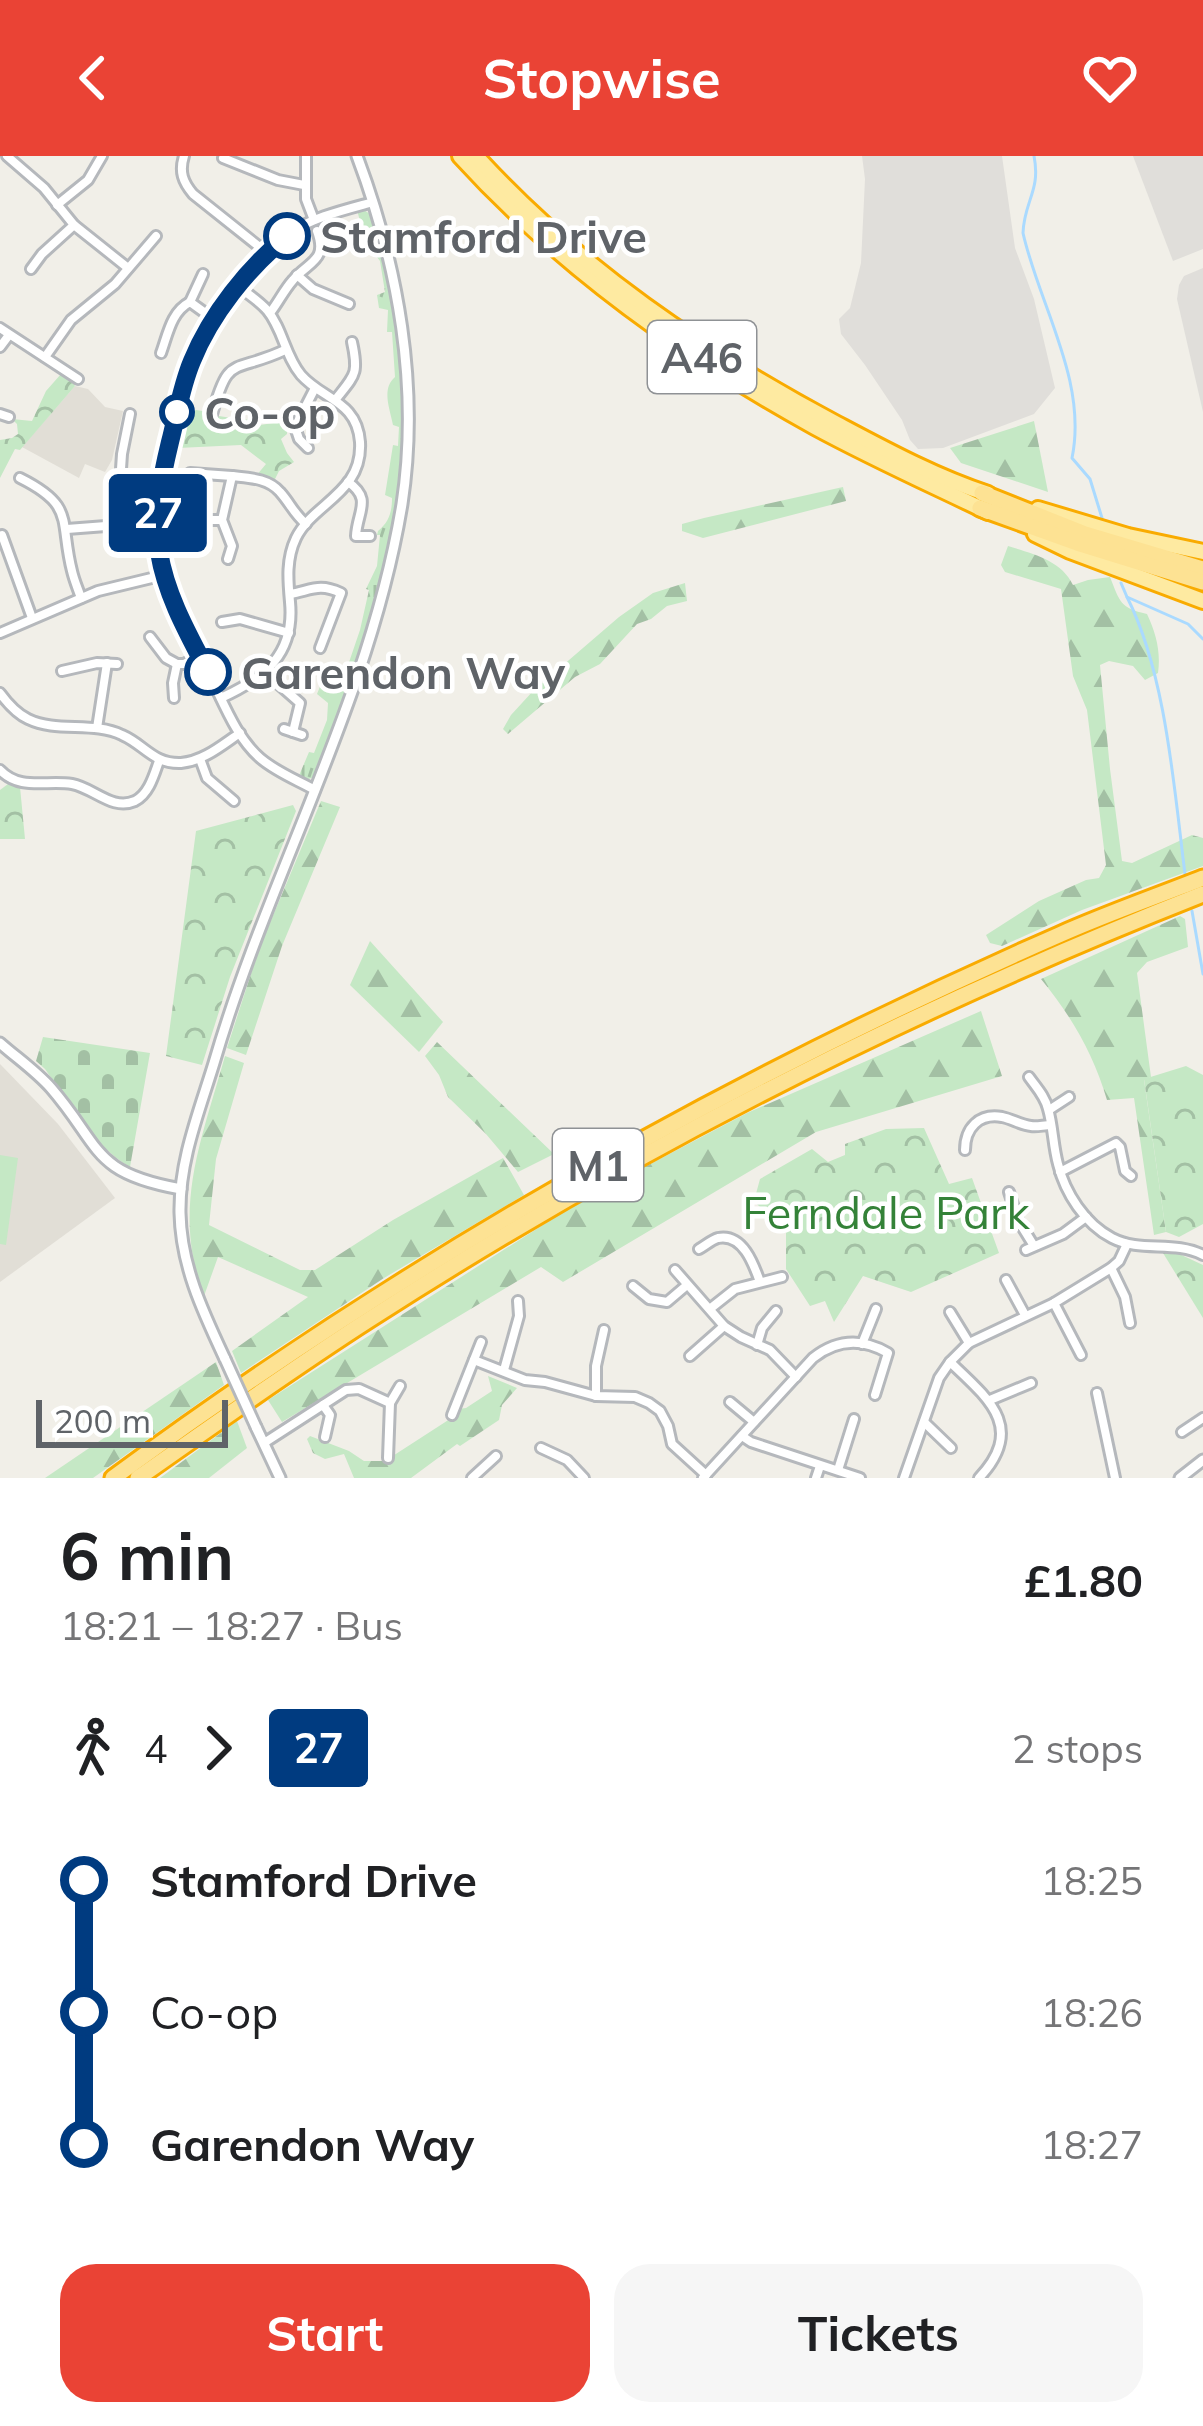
<!DOCTYPE html>
<meta charset="utf-8">
<style>
:root{--surface:#fff;--page:#f6f6f6;--text:#202124;--muted:#757577;--accent:#ea4335}
body{margin:0;font-family:Mulish,sans-serif;background:var(--page);color:var(--text);height:100vh;display:flex;flex-direction:column;font-size:45px;white-space:nowrap}
*{box-sizing:border-box;margin:0}
p{font-size:39px;color:var(--muted)}
.icon{flex:none;width:66px;height:66px;fill:none;stroke:currentColor;stroke-width:2;stroke-linecap:round;stroke-linejoin:round}
.map{position:relative;height:1322px;overflow:hidden}
.panel{display:flex;flex-direction:column;background:var(--surface);flex:1}
.panel>*{flex:none}
.badge{padding:0 24px;border-radius:9px;font-size:42px;line-height:78px}
.scale{position:absolute;left:36px;bottom:30px;width:192px;box-sizing:border-box;padding-left:12px;border:6px solid #5f6368;border-top:0;font-size:33px;line-height:42px;white-space:nowrap;color:#5f6368;-webkit-text-stroke:9px #fff;paint-order:stroke}
.map>.badge{position:absolute;translate:-50% -50%;box-shadow:0 0 0 6px #fff}
.legs{display:flex;align-items:center;gap:18px;height:132px;padding:0 60px;font-size:39px}
.legs p{margin-inline-start:auto}
.headline{display:flex;align-items:center;justify-content:space-between;height:204px;padding:0 60px}
h1{font-size:66px;font-weight:700;line-height:90px}
.cta{display:flex;gap:24px;margin-top:auto;padding:24px 60px}
.cta a{flex:1;height:138px;border-radius:36px;background:var(--accent);color:#fff;font-size:48px;font-weight:700;line-height:138px;text-align:center}
.cta a+a{background:var(--page);color:var(--text)}
ul{padding:0 60px;list-style:none}
li{display:flex;align-items:center;gap:42px;height:132px;font-size:45px}
li i{display:grid;place-items:center;width:18px;height:100%;margin:0 15px;background:currentColor}
li i::after{content:'';width:30px;height:30px;margin:-15px;border:9px solid;border-radius:50%;background:var(--surface)}
li p{margin-inline-start:auto}
li:first-child i{background:linear-gradient(#0000 50%,currentColor 0)}
li:last-child i{background:linear-gradient(currentColor 50%,#0000 0)}
header{display:flex;justify-content:space-between;align-items:center;height:156px;padding:0 60px;background:var(--accent);color:#fff;font-size:54px;font-weight:700}
.map>svg:first-child{display:block}
.industrial{fill:#e0deda}
.education{fill:#e1ded6}
.grass{fill:url(#grass-tufts)}
.forest{fill:url(#forest-firs)}
.cemetery{fill:url(#cemetery-stones)}
.park{fill:url(#park-crowns)}
.garden{fill:#c5e8c5}
.lines{fill:none;stroke-linecap:round;stroke-linejoin:round}
.stream{stroke:#aadaff;stroke-width:3}
.minor-casing{stroke:#b5b8bc;stroke-width:14}
.tertiary-casing{stroke:#b5b8bc;stroke-width:15}
.trunk-casing{stroke:#f9ab00;stroke-width:20}
.motorway-casing{stroke:#f9ab00;stroke-width:21}
.minor{stroke:#fff;stroke-width:8}
.tertiary{stroke:#fff;stroke-width:9}
.trunk{stroke:#feeaa1;stroke-width:14}
.motorway{stroke:#fde293;stroke-width:15}
.tertiary-bridge-casing{stroke:#b5b8bc;stroke-width:15;stroke-linecap:butt}
.tertiary-bridge{stroke:#fff;stroke-width:9}
.line-1-casing{stroke:#fff;stroke-width:27}
.line-1{stroke:#003b80;stroke-width:18}
.stop-1-dot{fill:#fff;stroke:#003b80;stroke-width:6}
.labels{text-anchor:middle;dominant-baseline:central;stroke-width:9;stroke-linejoin:round;paint-order:stroke}
.shield{fill:#fff;stroke:#8f9295;stroke-width:3}
.shield-label{font-size:42px;font-weight:bold;fill:#5f6368}
.stop-label{font-size:45px;font-weight:bold;fill:#5f6368;stroke:#fff;text-anchor:start}
.park-label{font-size:45px;fill:#348238;stroke:#fff}
</style>
<header><svg class="icon" aria-label="back" viewBox="0 0 24 24"><path d="M15 5l-7 7 7 7"/></svg>Stopwise<svg class="icon" aria-label="heart" viewBox="0 0 24 24"><path d="M12 20l-8-8c-3-5 5-10 8-4 3-6 11-1 8 4z"/></svg></header>
<div class="map">
<svg width="1203" height="1322" viewBox="0 0 1203 1322">
<defs>
<pattern id="grass-tufts" width="24" height="20" patternUnits="userSpaceOnUse" patternTransform="scale(3)"><rect width="24" height="20" fill="#c5e8c5"/><path d="M3 7l-1-3M5 7V3M7 7l1-3M15 17l-1-3M17 17v-4M19 17l1-3" fill="none" stroke="#a3c0a4"/></pattern>
<pattern id="forest-firs" width="22" height="20" patternUnits="userSpaceOnUse" patternTransform="scale(3)"><rect width="22" height="20" fill="#c5e8c5"/><path d="M5 1l3.5 6h-7zM16 11l3.5 6h-7z" fill="#a3c0a4"/></pattern>
<pattern id="cemetery-stones" width="16" height="16" patternUnits="userSpaceOnUse" patternTransform="scale(3)"><rect width="16" height="16" fill="#c5e8c5"/><path d="M2 7V4a2 2 0 0 1 4 0v3zM10 15v-3a2 2 0 0 1 4 0v3z" fill="#a3c0a4"/></pattern>
<pattern id="park-crowns" width="20" height="18" patternUnits="userSpaceOnUse" patternTransform="scale(3)"><rect width="20" height="18" fill="#c5e8c5"/><path d="M2 6a3 3 0 1 1 6 0M12 15a3 3 0 1 1 6 0" fill="none" stroke="#a3c0a4"/></pattern>
</defs>
<rect width="100%" height="100%" fill="#f1efe8"/>
<g class="industrial">
<polygon points="862,0 1002,0 1015,92 1034,143 1055,232 1034,258 943,292 918,293 910,284 902,264 865,209 841,178 839,163 850,152 861,107 865,23"/>
<polygon points="1133,0 1203,0 1203,93 1173,105"/>
<polygon points="1203,112 1203,256 1177,143 1179,129 1184,120"/>
</g>
<g class="education">
<polygon points="75,230 88,233 105,251 123,255 112,304 105,316 85,308 79,322 22,291"/>
<polygon points="0,908 58,968 115,1042 0,1126"/>
</g>
<path class="grass" d="M 357,54 L 364,54 L 373,60 C 397,146 411,236 401,326 C 390,427 351,525 317,620 L 306,624 L 298,622 L 309,596 L 314,597 L 327,564 L 328,547 L 317,538 L 327,513 L 334,511 L 346,515 L 360,474 L 369,434 L 366,433 L 377,410 L 380,379 L 377,379 L 378,375 C 389,366 392,356 392,342 L 385,339 L 393,289 L 398,290 L 399,271 L 393,269 C 390,253 381,233 395,221 L 392,176 L 387,176 L 388,154 L 379,152 L 377,139 L 385,136 L 380,105 L 366,87 Z"/>
<g class="forest">
<polygon points="1034,265 1048,336 961,307 950,292"/>
<polygon points="843,331 846,345 703,382 682,375 682,368 704,362"/>
<path d="M 1008,390 C 1033,398 1061,404 1073,429 L 1088,424 L 1110,421 C 1120,446 1120,452 1147,458 C 1156,477 1161,496 1158,517 L 1145,524 L 1133,510 L 1109,505 L 1100,509 L 1110,613 L 1122,705 L 1132,707 L 1192,679 L 1203,682 L 1203,710 L 1082,754 L 1002,790 L 990,787 L 986,779 L 1039,745 L 1086,724 L 1099,722 L 1106,709 L 1087,554 L 1073,520 L 1061,433 L 1005,416 L 1001,409 Z"/>
<polygon points="685,427 687,445 667,450 651,463 637,468 600,508 575,521 508,578 503,573 511,559 533,535 619,461 653,437"/>
<polygon points="321,645 340,651 282,790 246,899 227,892 259,793"/>
<path d="M 1180,760 L 1185,763 L 1188,791 L 1147,806 L 1137,817 L 1151,921 L 1144,924 L 1166,1076 L 1154,1079 L 1134,942 L 1107,944 C 1093,897 1072,861 1041,823 Z"/>
<polygon points="370,785 443,866 419,896 350,829"/>
<polygon points="981,855 1002,920 816,976 563,1126 541,1111 282,1266 268,1244 582,1044 747,957"/>
<polygon points="437,886 554,998 518,1016 486,978 448,941 439,919 425,900"/>
<path d="M 225,900 L 244,907 L 216,1003 L 209,1069 L 300,1114 L 315,1114 L 393,1064 L 503,1002 L 524,1039 L 384,1122 L 241,1217 L 232,1195 L 308,1141 L 218,1101 L 204,1140 C 171,1053 202,983 225,900 Z"/>
<polygon points="216,1206 224,1229 93,1322 45,1322"/>
<polygon points="488,1220 517,1232 502,1249 499,1264 460,1290 457,1288 411,1322 354,1322 344,1298 325,1303 313,1297 307,1283 310,1280 349,1295 364,1305 385,1305 453,1261 458,1253 466,1252 492,1235"/>
<polygon points="237,1265 247,1292 209,1322 160,1322"/>
</g>
<path class="cemetery" d="M 43,881 L 150,897 L 130,1011 C 92,989 70,948 45,913 L 36,905 Z"/>
<g class="park">
<polygon points="61,218 72,225 75,230 20,294 15,293 0,322 0,284 12,282 18,278 17,268 12,263 32,265 46,235"/>
<path d="M 189,243 L 192,256 L 196,254 L 209,256 L 208,264 L 213,265 L 219,260 C 233,263 250,261 260,269 L 293,264 L 287,271 L 287,278 L 281,283 L 287,297 L 294,306 L 279,315 L 274,325 L 256,320 L 266,308 L 241,289 L 178,292 Z"/>
<polygon points="8,628 20,631 25,683 0,683 0,634"/>
<polygon points="293,649 296,655 230,821 202,909 166,900 196,675"/>
<polygon points="1186,910 1203,919 1203,1068 1179,1081 1166,1076 1144,923"/>
<polygon points="924,972 949,1028 972,1022 999,1097 911,1136 863,1120 834,1166 825,1145 810,1150 786,1113 786,1077 754,1045 760,1023 812,993 828,1006 845,999 845,988 886,973"/>
<polygon points="1175,1096 1203,1109 1203,1162 1163,1097"/>
</g>
<polygon class="garden" points="0,999 18,1002 6,1089 0,1088"/>
<g class="lines">
<g class="stream">
<path d="M 1034,0 C 1041,35 1024,45 1023,77 C 1039,149 1088,225 1072,302 L 1090,323 L 1102,362"/>
<polyline points="1121,427 1127,441 1188,468 1203,483"/>
<path d="M 1127,441 C 1166,518 1174,632 1185,718"/>
<polyline points="1192,755 1203,818"/>
</g>
<defs>
<g id="minor">
<polyline points="7,0 44,32 74,69 128,112"/>
<path d="M 184,0 C 179,16 183,26 193,38 L 267,97"/>
<polyline points="306,0 306,43 314,64"/>
<polyline points="223,2 278,24 304,29"/>
<polyline points="57,49 88,24 102,0"/>
<polyline points="31,113 42,98 74,69"/>
<polyline points="297,119 313,133 349,148"/>
<polyline points="190,146 203,118"/>
<path d="M 270,157 C 278,147 284,134 293,124 C 309,105 328,105 317,75"/>
<polyline points="0,172 78,223"/>
<polyline points="0,191 9,179"/>
<path d="M 161,197 C 168,178 171,156 190,146 L 215,164"/>
<polyline points="45,201 71,164 115,128 156,80"/>
<path d="M 336,243 C 355,219 359,218 352,186"/>
<polyline points="0,258 9,261"/>
<path d="M 130,258 L 122,298 L 120,328 C 128,343 141,348 158,349"/>
<path d="M 211,262 C 229,196 231,219 285,194"/>
<polyline points="308,292 299,283 295,271 315,232"/>
<polyline points="190,317 232,320"/>
<path d="M 20,322 C 76,350 59,364 72,415 C 74,424 78,433 81,442"/>
<path d="M 348,326 C 373,343 357,356 356,380 L 370,380"/>
<polyline points="67,373 119,369"/>
<polyline points="2,379 32,462"/>
<polyline points="171,380 202,364 222,364"/>
<path d="M 228,403 L 232,390 L 222,364 L 232,320 C 249,322 268,322 280,336 C 290,347 294,358 306,368"/>
<path d="M 290,438 C 312,434 319,427 341,437 L 320,492"/>
<polyline points="222,466 240,463 289,477"/>
<polyline points="0,477 98,435 164,419"/>
<polyline points="150,481 166,502 177,508"/>
<polyline points="62,515 97,507 117,508"/>
<polyline points="266,517 300,547 293,576"/>
<path d="M 0,537 C 8,548 16,557 28,563 C 57,577 93,565 122,579 C 145,589 153,608 181,607 C 204,605 222,589 240,577"/>
<polyline points="174,542 173,527 177,508 184,508 199,500"/>
<path d="M 221,542 C 265,522 295,498 290,446 C 288,424 286,403 296,382 C 313,347 363,337 360,286 C 357,245 323,244 301,219 C 285,200 283,173 267,154 C 259,145 248,138 239,131"/>
<polyline points="97,572 107,507"/>
<polyline points="284,573 302,579"/>
<polyline points="200,603 207,622 234,645"/>
<path d="M 0,614 C 20,635 46,624 72,628 C 94,632 112,655 135,645 C 149,638 154,619 159,605"/>
<path d="M 315,634 C 297,624 276,616 260,602 C 235,580 223,545 208,516 C 188,479 166,440 159,398 C 154,361 161,325 170,289 C 175,269 178,247 184,227 C 200,177 246,109 288,78 C 313,61 344,54 373,46"/>
<path d="M 1029,921 C 1036,931 1045,940 1048,953 C 1053,970 1053,990 1058,1008 C 1065,1037 1085,1068 1112,1082 C 1141,1097 1174,1084 1203,1099"/>
<polyline points="1049,954 1069,941"/>
<path d="M 965,994 C 965,972 979,957 1002,961 C 1012,963 1021,969 1031,970 C 1037,971 1044,969 1051,969"/>
<polyline points="1060,1016 1116,987 1120,991 1125,1015 1131,1020"/>
<polyline points="1009,1036 1018,1064 1034,1090"/>
<path d="M 699,1093 C 705,1090 711,1084 718,1082 C 743,1077 754,1109 760,1126"/>
<polyline points="1026,1094 1063,1078 1086,1061"/>
<polyline points="1111,1112 1125,1141 1130,1167"/>
<polyline points="675,1114 724,1170 741,1181 770,1194 796,1221"/>
<polyline points="1006,1124 1025,1159"/>
<polyline points="633,1130 649,1143 667,1146 687,1129"/>
<polyline points="1054,1147 1081,1199"/>
<polyline points="711,1152 735,1133 782,1121"/>
<polyline points="950,1156 969,1187"/>
<polyline points="862,1188 876,1153"/>
<polyline points="757,1189 762,1172 776,1155"/>
<polyline points="690,1200 724,1170"/>
<polyline points="474,1204 525,1224 545,1226 596,1240 635,1241 649,1247 660,1255 668,1270 672,1288 706,1319"/>
<path d="M 950,1206 C 989,1243 1026,1272 979,1322"/>
<polyline points="504,1214 519,1160 518,1145"/>
<polyline points="1097,1237 1115,1322"/>
<polyline points="596,1240 596,1210 604,1174"/>
<polyline points="990,1244 1031,1227"/>
<polyline points="730,1246 754,1266"/>
<polyline points="323,1249 330,1259 325,1281"/>
<polyline points="452,1259 481,1186"/>
<polyline points="924,1266 951,1292"/>
<polyline points="1182,1276 1203,1262"/>
<polyline points="742,1280 751,1286 860,1322"/>
<polyline points="264,1287 346,1234 359,1233 390,1247"/>
<polyline points="541,1292 567,1304 584,1322"/>
<polyline points="388,1302 390,1247 400,1230"/>
<polyline points="838,1314 854,1263"/>
<polyline points="472,1322 496,1300"/>
<path d="M 703,1322 L 813,1202 C 837,1183 862,1182 888,1197 L 875,1239"/>
<polyline points="816,1322 820,1310"/>
<polyline points="904,1322 939,1222 950,1206 969,1187 1054,1147 1111,1112 1119,1105 1127,1088"/>
</g>
<g id="tertiary">
<path d="M 0,887 C 17,902 36,915 51,932 C 102,991 91,1017 181,1033"/>
<path d="M 225,1203 C 203,1156 181,1110 180,1057 C 179,1005 199,956 214,907 C 269,718 370,544 402,348 C 420,231 398,109 357,0"/>
<polyline points="256,1271 280,1322"/>
<polyline points="1180,1322 1203,1304"/>
</g>
<g id="trunk">
<path d="M 460,0 C 561,111 684,199 815,271 C 872,302 930,328 988,356"/>
<path d="M 476,0 C 578,112 704,197 837,268 C 886,294 936,321 988,338"/>
<polyline points="1038,353 1128,380 1203,396"/>
<polyline points="1035,378 1070,395 1203,445"/>
</g>
<g id="motorway">
<polyline points="982,337 1085,378 1203,413"/>
<polyline points="980,352 1077,387 1203,426"/>
<path d="M 113,1322 C 406,1106 726,925 1059,779 C 1106,758 1155,741 1203,722"/>
<path d="M 138,1322 C 215,1268 292,1213 370,1163 C 632,994 914,852 1203,738"/>
</g>
</defs>
<use href="#minor" class="minor-casing"/>
<use href="#tertiary" class="tertiary-casing"/>
<use href="#trunk" class="trunk-casing"/>
<use href="#motorway" class="motorway-casing"/>
<use href="#minor" class="minor"/>
<use href="#tertiary" class="tertiary"/>
<use href="#trunk" class="trunk"/>
<use href="#motorway" class="motorway"/>
<defs>
<polyline id="tertiary-bridge" points="225,1203 256,1271"/>
</defs>
<use href="#tertiary-bridge" class="tertiary-bridge-casing"/>
<use href="#tertiary-bridge" class="tertiary-bridge"/>
</g>
<g class="lines">
<defs>
<path id="line-1" d="M 208,516 C 188,478 166,439 159,396 C 154,358 161,323 170,286 C 177,259 181,231 192,205 C 211,158 248,112 287,80"/>
</defs>
<use href="#line-1" class="line-1-casing"/>
<use href="#line-1" class="line-1"/>
</g>
<g class="stop-1-dot">
<circle cx="287" cy="80" r="21"/>
<circle cx="177" cy="256" r="15"/>
<circle cx="208" cy="516" r="21"/>
</g>
<g class="labels">
<g class="shield">
<rect x="648" y="165" width="108" height="72" rx="9"/>
<rect x="553" y="973" width="90" height="72" rx="9"/>
</g>
<g class="shield-label">
<text x="702" y="201">A46</text>
<text x="598" y="1009">M1</text>
</g>
<g class="stop-label">
<text x="320" y="80">Stamford Drive</text>
<text x="204" y="256">Co-op</text>
<text x="241" y="516">Garendon Way</text>
</g>
<g class="park-label">
<text x="886" y="1056">Ferndale Park</text>
</g>
</g>
</svg>
<div class="scale">200 m</div>
<b class="badge" style="left:158px;top:357px;background:#003b80;color:#fff">27</b>
</div>
<section class="panel">
<div class="headline"><div><h1>6 min</h1><p>18:21 – 18:27 · Bus</p></div><b>£1.80</b></div>
<div class="legs"><svg class="icon" aria-label="walk" viewBox="0 0 24 24"><circle cx="13" cy="4" r="2"/><path d="M13 8l-2 6 4 7M11 14l-3 7M7 12l3-4h3l4 4"/></svg>4<svg class="icon" aria-label="forward" viewBox="0 0 24 24"><path d="M9 5l7 7-7 7"/></svg><b class="badge" style="background:#003b80;color:#fff">27</b><p>2 stops</p></div>
<ul>
<li><i style="color:#003b80"></i><b>Stamford Drive</b><p>18:25</p></li>
<li><i style="color:#003b80"></i><span>Co-op</span><p>18:26</p></li>
<li><i style="color:#003b80"></i><b>Garendon Way</b><p>18:27</p></li>
</ul>
<div class="cta"><a>Start</a><a>Tickets</a></div>
</section>
